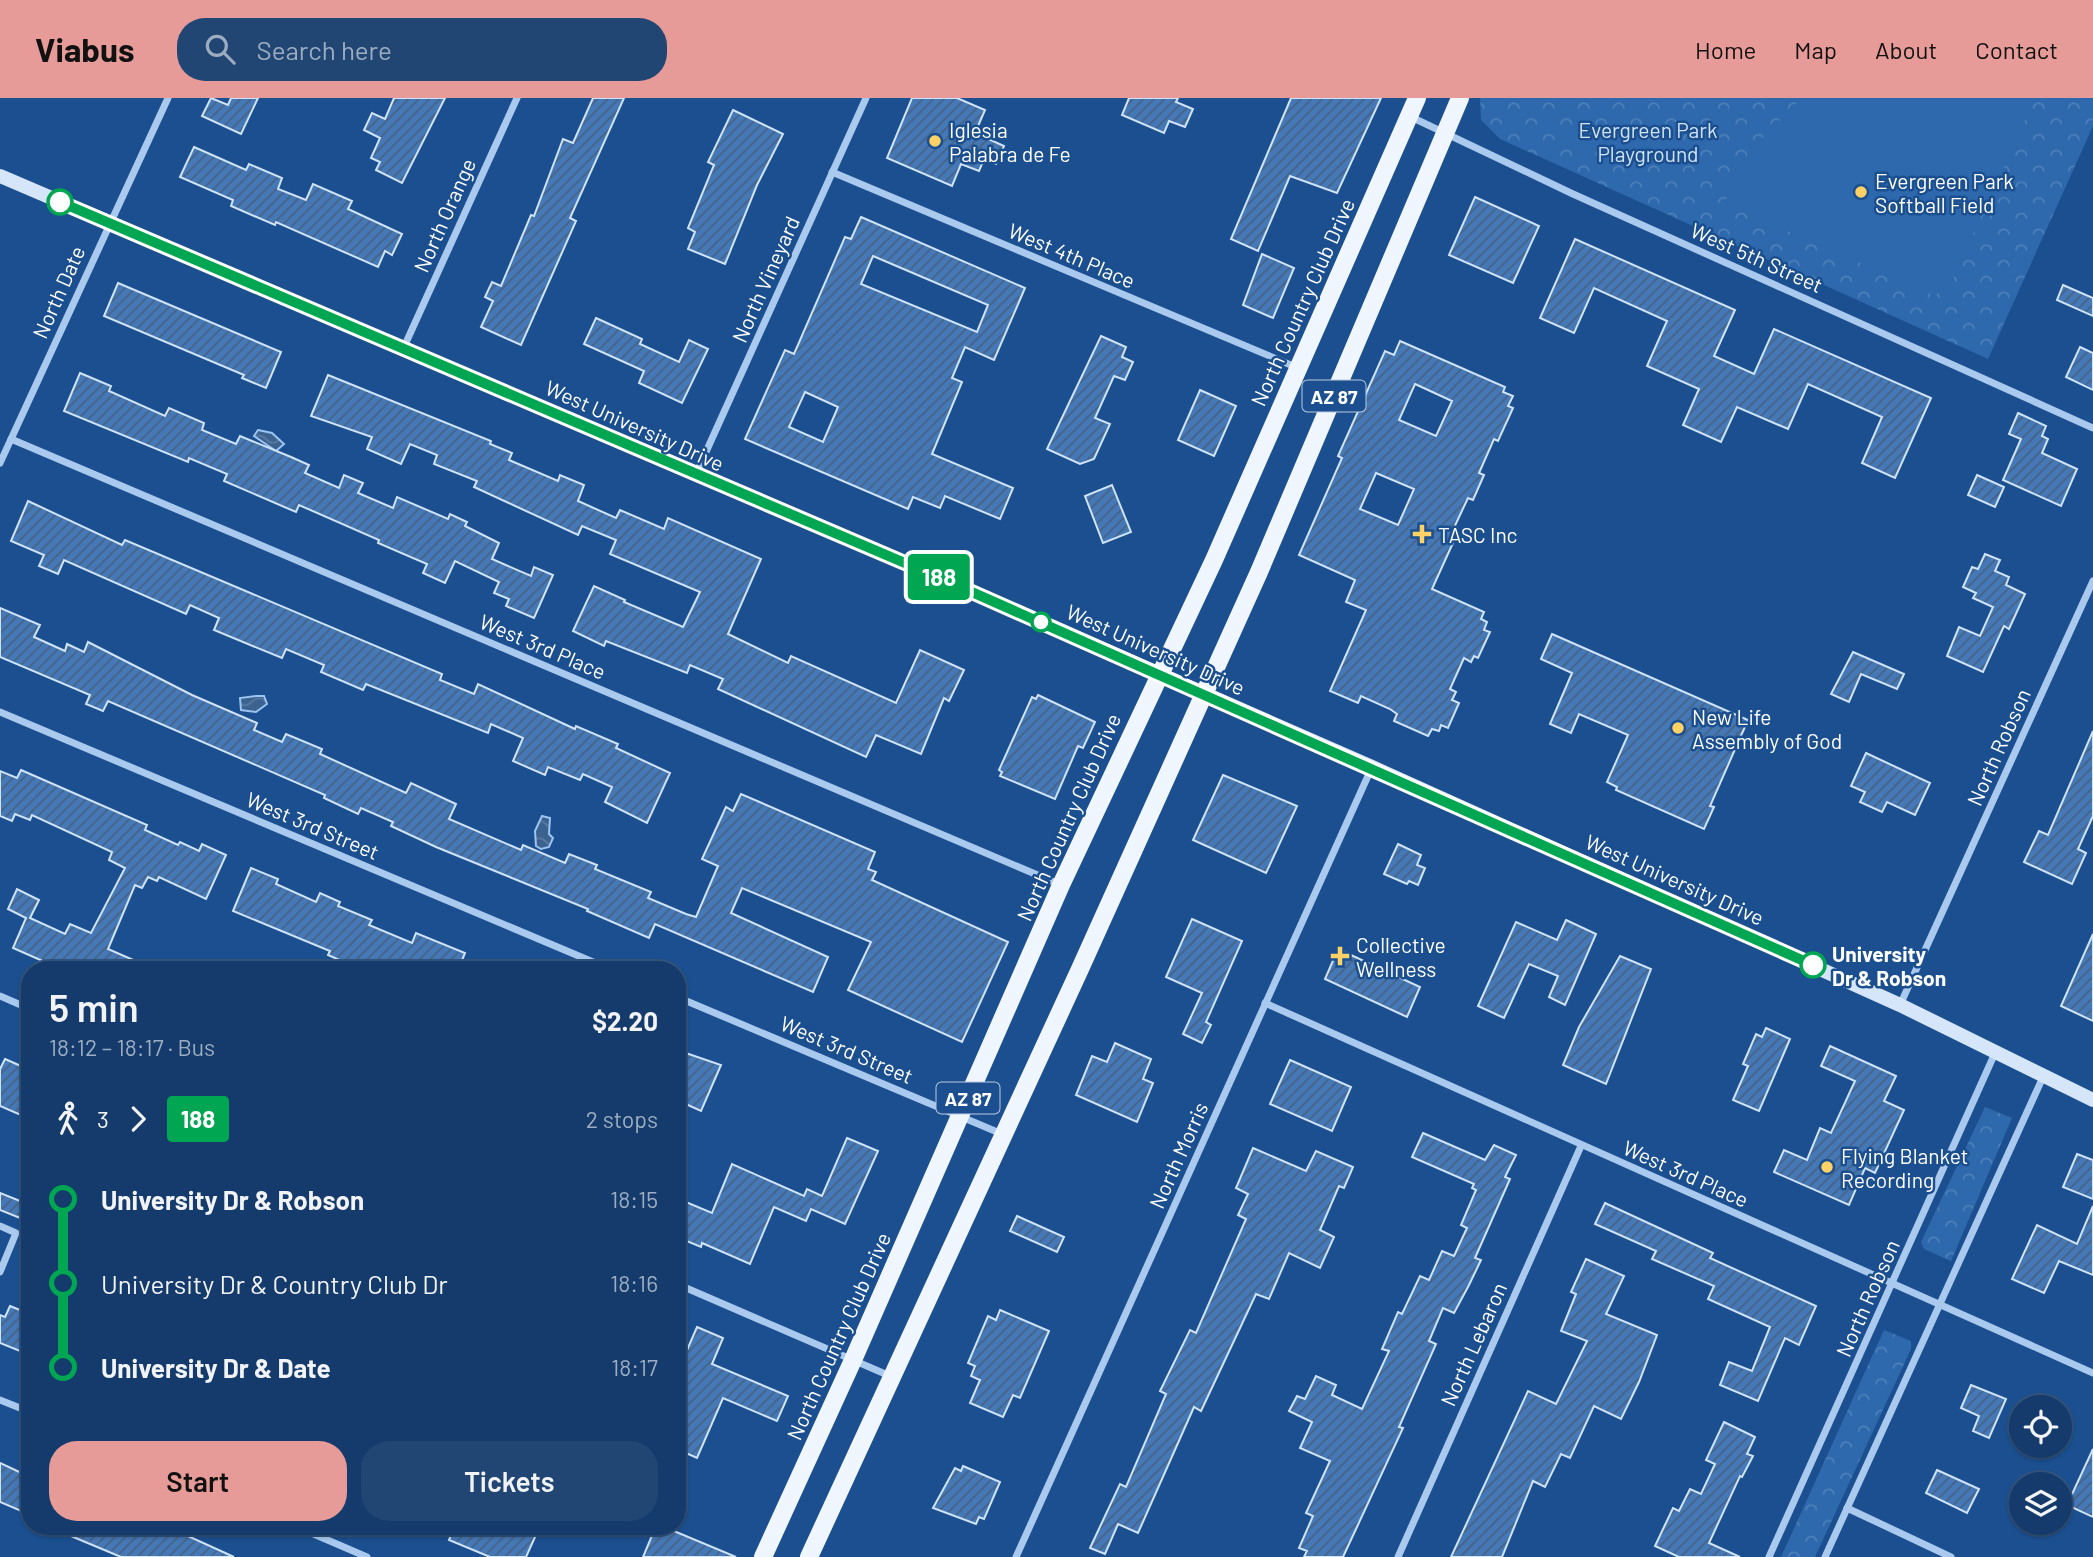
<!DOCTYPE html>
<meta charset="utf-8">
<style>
:root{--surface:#143b6b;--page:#214673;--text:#f1f3f6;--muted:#9dadc1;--line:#33557e;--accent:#e69b98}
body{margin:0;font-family:Barlow,sans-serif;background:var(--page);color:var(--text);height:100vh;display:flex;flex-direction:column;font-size:26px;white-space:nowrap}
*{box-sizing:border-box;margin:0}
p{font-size:23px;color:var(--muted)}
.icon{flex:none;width:38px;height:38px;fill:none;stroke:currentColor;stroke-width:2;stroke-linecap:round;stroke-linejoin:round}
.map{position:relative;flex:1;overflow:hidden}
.details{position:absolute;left:21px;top:863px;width:665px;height:574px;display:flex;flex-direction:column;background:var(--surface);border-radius:28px;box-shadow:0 2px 5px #0004,0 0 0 2px var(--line)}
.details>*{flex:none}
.badge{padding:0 14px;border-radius:5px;font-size:24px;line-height:46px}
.buttons{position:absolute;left:2009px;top:1297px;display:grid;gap:14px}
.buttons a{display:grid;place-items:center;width:63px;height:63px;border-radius:50%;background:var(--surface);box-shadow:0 2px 5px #0004,0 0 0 2px var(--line);font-size:35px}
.map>.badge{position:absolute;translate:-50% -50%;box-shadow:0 0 0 4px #fff}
.legs{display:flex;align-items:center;gap:10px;height:77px;padding:0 28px;font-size:23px}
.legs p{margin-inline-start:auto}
.summary{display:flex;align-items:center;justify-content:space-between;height:119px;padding:0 28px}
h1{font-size:38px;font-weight:600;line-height:52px}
.action{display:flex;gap:14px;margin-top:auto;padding:14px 28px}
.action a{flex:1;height:80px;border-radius:28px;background:var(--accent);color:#111;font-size:28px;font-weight:600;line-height:80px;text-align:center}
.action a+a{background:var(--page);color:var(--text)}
ul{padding:0 28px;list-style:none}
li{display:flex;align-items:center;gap:24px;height:84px;font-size:26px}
li i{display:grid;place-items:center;width:10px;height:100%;margin:0 9px;background:currentColor}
li i::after{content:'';width:18px;height:18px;margin:-9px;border:5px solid;border-radius:50%;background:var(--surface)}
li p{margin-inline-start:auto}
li:first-child i{background:linear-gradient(#0000 50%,currentColor 0)}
li:last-child i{background:linear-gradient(currentColor 50%,#0000 0)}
header{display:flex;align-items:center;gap:42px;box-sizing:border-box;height:98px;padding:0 35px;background:var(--accent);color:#111}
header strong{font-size:33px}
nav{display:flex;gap:38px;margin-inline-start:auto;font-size:24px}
.search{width:490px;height:63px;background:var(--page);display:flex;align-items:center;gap:18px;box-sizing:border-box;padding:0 24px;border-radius:28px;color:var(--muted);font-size:26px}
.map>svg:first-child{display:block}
.park{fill:url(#park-crowns)}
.garden{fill:#2e69ad}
.water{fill:url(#water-waves);stroke:#9cc4f0;stroke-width:2}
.building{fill:url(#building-hatch);stroke:#cfe3fa;stroke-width:2;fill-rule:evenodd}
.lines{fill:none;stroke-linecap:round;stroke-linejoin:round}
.minor{stroke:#a9c9ee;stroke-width:7}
.secondary{stroke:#d6e6fa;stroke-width:14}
.primary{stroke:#f0f6ff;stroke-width:18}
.line-1-casing{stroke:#fff;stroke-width:16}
.line-1{stroke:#00a651;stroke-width:10}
.poi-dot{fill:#ffd166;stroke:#1b4f8f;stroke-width:2.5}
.stop-1-dot{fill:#fff;stroke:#00a651;stroke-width:3.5}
.labels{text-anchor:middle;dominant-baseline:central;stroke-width:5;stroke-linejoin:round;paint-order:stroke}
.shield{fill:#1b4f8f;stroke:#bbcadd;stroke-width:2}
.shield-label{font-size:19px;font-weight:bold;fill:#fff}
.poi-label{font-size:21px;fill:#fff;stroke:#1b4f8f;text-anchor:start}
.park-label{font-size:21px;fill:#cfe3fa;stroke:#1b4f8f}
.street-label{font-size:21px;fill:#fff;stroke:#1b4f8f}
.stop-label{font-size:21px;font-weight:bold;fill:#fff;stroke:#1b4f8f;text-anchor:start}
</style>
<header>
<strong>Viabus</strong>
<div class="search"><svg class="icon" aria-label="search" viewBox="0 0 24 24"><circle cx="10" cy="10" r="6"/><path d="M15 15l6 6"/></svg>Search here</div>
<nav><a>Home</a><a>Map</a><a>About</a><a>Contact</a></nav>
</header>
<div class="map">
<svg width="2093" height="1459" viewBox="0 0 2093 1459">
<defs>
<pattern id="park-crowns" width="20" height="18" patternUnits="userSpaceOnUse" patternTransform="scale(1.75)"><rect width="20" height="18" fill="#2e69ad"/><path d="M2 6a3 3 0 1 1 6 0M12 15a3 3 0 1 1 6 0" fill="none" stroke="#4d80b9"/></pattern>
<pattern id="water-waves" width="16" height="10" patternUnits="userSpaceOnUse" patternTransform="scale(1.75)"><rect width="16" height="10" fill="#3c6290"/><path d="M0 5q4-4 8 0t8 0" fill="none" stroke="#597aa1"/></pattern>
<pattern id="building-hatch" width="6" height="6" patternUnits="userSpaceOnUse" patternTransform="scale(1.75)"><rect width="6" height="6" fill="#4478b7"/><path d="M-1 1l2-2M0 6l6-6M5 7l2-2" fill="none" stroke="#486282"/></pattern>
</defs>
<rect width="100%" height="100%" fill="#1b4f8f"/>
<g class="park">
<polygon points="1480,0 2093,0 2093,28 1988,261 1500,41 1481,22"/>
<polygon points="1985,1009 2012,1020 1951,1163 1924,1151 1921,1144"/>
<polygon points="1884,1232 1911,1243 1911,1251 1815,1459 1781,1459"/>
</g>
<polygon class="garden" points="1802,0 2035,0 1948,192 1933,197 1724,105 1763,39"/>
<g class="water">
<polygon points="258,332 272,335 284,346 276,353 254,338"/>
<polygon points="256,598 264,598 267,606 256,614 241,612 240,600"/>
<polygon points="542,718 550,720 549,736 553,740 549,749 541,751 536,748 535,733"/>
</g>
<g class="building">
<polygon points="211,0 228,7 231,0 258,0 241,36 202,18"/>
<polygon points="394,0 445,0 402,85 376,72 380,64 371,60 380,40 364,32 372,15 385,21"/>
<polygon points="593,0 624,0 570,120 576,123 521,247 481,229 493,203 485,199 492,184 501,188 531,117 534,118 563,41 573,45"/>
<polygon points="912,0 957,0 985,12 975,35 1004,48 996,66 984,61 979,73 961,66 952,88 887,60"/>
<polygon points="1129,0 1178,0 1176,4 1193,11 1185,29 1169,23 1164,35 1122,17"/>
<polygon points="1291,0 1381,0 1337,95 1290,78 1258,153 1231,141"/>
<polygon points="733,12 783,36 757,87 725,166 688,151 695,134 688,130 714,67 708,64"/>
<polygon points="194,49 246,72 249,66 282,80 278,91 306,102 313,86 352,103 348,111 402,136 392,157 385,153 378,169 276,124 275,127 231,108 233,102 180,79"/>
<polygon points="1475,99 1539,128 1513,185 1449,157"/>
<path d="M 861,119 L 1025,190 L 994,262 L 965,249 L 952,280 L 962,284 L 932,356 L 1013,390 L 1000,421 L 945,398 L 940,410 L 913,399 L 908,411 L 745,341 L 785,252 L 794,256 L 845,139 L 851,141 ZM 873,158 L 988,207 L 977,234 L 861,186 ZM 805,294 L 838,309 L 823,344 L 789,329 Z"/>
<polygon points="1575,141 1735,212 1714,258 1754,276 1774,231 1931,300 1895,380 1862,365 1882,319 1808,286 1788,331 1737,309 1721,344 1683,327 1699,291 1647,268 1667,223 1594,190 1574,235 1540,220"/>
<polygon points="1262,156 1294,170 1273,220 1243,207"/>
<polygon points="118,185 281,254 266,290 242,280 244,277 104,218"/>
<polygon points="2063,187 2093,200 2093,218 2057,202"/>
<polygon points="596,220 642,241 640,246 679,264 689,242 708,251 682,305 639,285 644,273 584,246"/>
<polygon points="1101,238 1126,249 1122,259 1133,264 1125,282 1114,278 1095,320 1110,326 1094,361 1080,366 1047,351"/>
<path d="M 1400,243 L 1505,289 L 1503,294 L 1513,298 L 1508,308 L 1513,310 L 1498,343 L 1494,341 L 1479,375 L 1484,377 L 1473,402 L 1468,400 L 1452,434 L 1457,436 L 1432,491 L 1484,514 L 1481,521 L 1487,524 L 1484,532 L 1490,534 L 1478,560 L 1474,558 L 1471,564 L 1464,560 L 1450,591 L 1456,594 L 1452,602 L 1459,605 L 1448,630 L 1441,627 L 1439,633 L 1432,631 L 1428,638 L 1394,623 L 1397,616 L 1390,611 L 1361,598 L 1358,605 L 1330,593 L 1366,512 L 1346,504 L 1355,482 L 1299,457 L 1342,360 L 1338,358 L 1385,253 L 1394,257 ZM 1415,286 L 1452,303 L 1436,338 L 1399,322 ZM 1376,375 L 1414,391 L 1398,427 L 1360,411 Z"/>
<polygon points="2080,249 2093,255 2093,292 2066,279"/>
<polygon points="80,275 111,288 109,293 165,318 169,310 204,325 202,332 236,346 240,338 291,359 309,367 305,375 339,390 344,377 363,385 358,395 393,410 397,399 448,421 450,416 467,424 465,428 499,445 492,461 531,478 534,469 553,477 534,520 506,508 509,501 494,495 499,484 455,463 445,485 423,475 427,466 378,445 379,442 299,407 296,414 224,383 227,376 189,360 188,364 64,313"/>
<polygon points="328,277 491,343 490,346 512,355 509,362 558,383 560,377 584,387 578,403 616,420 620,412 664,431 668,420 761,461 728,536 788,565 791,558 896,605 920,552 964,572 949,603 944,600 921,656 876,637 866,659 718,591 723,581 690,567 687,575 606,543 604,548 573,533 594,488 625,502 624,504 683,529 700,494 610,456 616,442 582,428 578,437 474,389 477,383 434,366 437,357 410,346 401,366 367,351 372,339 311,318"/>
<polygon points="1200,292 1236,308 1214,358 1178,342"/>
<polygon points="2018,315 2046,328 2042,338 2048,341 2042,355 2077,371 2061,408 2003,382 2021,341 2009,336"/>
<polygon points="1977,377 2004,389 1995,409 1968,397"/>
<polygon points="1112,387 1131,434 1103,445 1085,398"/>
<polygon points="28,403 122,447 125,442 442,576 440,582 474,596 478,586 575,631 576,628 618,646 616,650 670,675 647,725 605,704 612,689 583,676 580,682 548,669 545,677 513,663 523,640 491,626 488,635 366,586 363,592 321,574 324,567 286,551 282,560 214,532 219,520 190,507 186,516 64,462 58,476 39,468 44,457 11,443"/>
<polygon points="1985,456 2000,462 1995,473 2009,479 2006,487 2025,496 2009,531 2004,528 1983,574 1947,558 1959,529 1980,538 1993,509 1973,500 1976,495 1963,489 1972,469 1978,471"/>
<polygon points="0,510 40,527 34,539 65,553 67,546 84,554 88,544 192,597 257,625 254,632 282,644 286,636 322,651 320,656 406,695 411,685 456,706 449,721 521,752 523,747 565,765 569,756 597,767 595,771 651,794 648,800 686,816 696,819 718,768 702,761 726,709 733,713 741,696 875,754 868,771 876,774 872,782 1008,844 962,944 848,892 871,844 742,790 731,815 828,859 813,894 655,826 649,840 587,813 588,811 436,749 391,728 393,724 361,710 358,716 324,700 325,697 108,603 103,613 86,606 90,597 0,559"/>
<polygon points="1552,536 1748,622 1710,708 1714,709 1704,731 1616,692 1617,689 1607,684 1628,637 1579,616 1571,635 1550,626 1572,575 1541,561"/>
<polygon points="1853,554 1904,576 1897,591 1861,576 1849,604 1831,596"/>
<polygon points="1038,597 1095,624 1083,650 1078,648 1055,701 1000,678 1002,674 999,672 1032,599 1036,601"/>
<polygon points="2093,633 2093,718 2078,751 2086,755 2072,786 2024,764 2039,733 2048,737"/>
<polygon points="1866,655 1930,685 1915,717 1887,704 1882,714 1860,704 1865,694 1851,688"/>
<polygon points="21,672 147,727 145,732 178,747 180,744 199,753 202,746 226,757 206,801 159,779 157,783 148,779 142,790 135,787 108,851 156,872 63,872 13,850 26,820 8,811 17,791 39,802 30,820 65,836 70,826 91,835 125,770 109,762 112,754 32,717 30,722 15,716 12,723 0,718 0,673 17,680"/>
<polygon points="1223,677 1297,708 1266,775 1193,742"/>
<polygon points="1398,746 1421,757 1417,767 1425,770 1418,787 1409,783 1407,786 1384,776"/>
<polygon points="251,770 278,781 276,786 316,804 320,795 340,804 338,808 372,822 369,827 412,845 416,835 465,855 458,872 362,872 328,857 330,853 233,813"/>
<polygon points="1192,821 1242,843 1206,924 1211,927 1202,945 1183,936 1202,895 1166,879"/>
<polygon points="1566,822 1596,836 1565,907 1549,899 1558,878 1529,866 1504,920 1478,908 1516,824 1557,842"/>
<polygon points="2093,836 2093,923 2061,908"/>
<polygon points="1338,851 1420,889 1407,919 1325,881"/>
<polygon points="1620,858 1651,871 1606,986 1563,967 1579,929"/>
<polygon points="1766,930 1790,941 1759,1013 1733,1002 1748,968 1743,966 1756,936 1762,939"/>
<polygon points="1115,945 1151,961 1143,981 1153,985 1137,1024 1076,997 1092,958 1107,964"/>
<polygon points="1830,948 1896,978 1884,1003 1904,1012 1875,1075 1865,1070 1849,1107 1774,1074 1784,1052 1807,1062 1820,1030 1831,1035 1855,983 1821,968"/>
<polygon points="677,952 721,967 701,1013 677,1002"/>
<polygon points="5,961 30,972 30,1021 0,1008 0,971"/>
<polygon points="1290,962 1351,989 1332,1033 1270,1006"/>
<polygon points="1423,1035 1485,1062 1494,1047 1516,1057 1505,1079 1510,1081 1475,1160 1481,1162 1469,1187 1454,1215 1443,1210 1429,1243 1436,1246 1399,1329 1403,1330 1343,1459 1304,1459 1307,1453 1299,1450 1313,1418 1306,1415 1330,1363 1300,1350 1312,1324 1289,1313 1297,1298 1305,1301 1316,1278 1336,1287 1332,1297 1362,1311 1389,1253 1382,1251 1398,1214 1402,1216 1420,1178 1429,1182 1442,1153 1454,1158 1467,1130 1461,1127 1476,1092 1472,1090 1474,1086 1412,1059"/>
<polygon points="847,1040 878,1053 845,1126 811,1111 806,1123 774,1109 750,1166 702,1145 701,1149 677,1139 677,1125 686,1104 712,1115 732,1066 804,1098 807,1091 822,1098"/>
<polygon points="1253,1050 1306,1073 1316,1053 1353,1069 1344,1090 1339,1088 1320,1132 1334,1139 1320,1170 1289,1155 1269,1201 1256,1196 1201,1313 1194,1309 1138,1435 1118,1426 1105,1456 1090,1450 1120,1386 1126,1389 1166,1296 1160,1293 1190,1232 1196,1235 1246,1121 1238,1117 1248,1096 1236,1090"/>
<polygon points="2077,1056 2093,1062 2093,1101 2063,1089"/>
<polygon points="0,1095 30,1107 30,1124 0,1112"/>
<polygon points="1605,1105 1713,1155 1710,1160 1816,1208 1799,1247 1785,1240 1758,1303 1720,1287 1729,1264 1752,1273 1770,1229 1708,1201 1714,1188 1652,1161 1656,1153 1595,1126"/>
<polygon points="2093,1108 2093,1177 2059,1163 2044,1195 2012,1181 2037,1127 2077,1146"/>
<polygon points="1017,1118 1064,1139 1057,1154 1010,1133"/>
<polygon points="1586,1161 1624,1178 1606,1216 1657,1237 1639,1284 1621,1321 1594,1308 1570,1360 1561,1356 1545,1389 1533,1383 1502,1459 1451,1459 1528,1293 1556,1306 1587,1243 1561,1233 1576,1196 1571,1194"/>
<polygon points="10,1208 30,1216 30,1243 25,1255 0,1245 0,1217 5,1219"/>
<polygon points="1000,1212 1049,1233 1020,1300 1013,1297 1003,1319 970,1305 980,1282 971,1278 975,1268 968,1265 988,1218 996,1222"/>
<polygon points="697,1229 723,1240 712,1266 788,1298 777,1323 723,1300 697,1360 677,1351 677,1275"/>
<polygon points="1971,1287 2006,1301 1989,1340 1973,1333 1979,1318 1961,1310"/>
<polygon points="1724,1324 1755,1339 1747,1356 1753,1358 1742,1379 1740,1378 1709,1445 1740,1459 1679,1459 1655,1448 1673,1410 1679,1413 1690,1391 1701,1396 1715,1366 1706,1362"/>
<polygon points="2093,1351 2093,1419 2067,1407"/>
<polygon points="0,1365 30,1379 30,1406 26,1415 0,1404"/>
<polygon points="963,1368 1000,1384 984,1421 979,1419 976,1426 933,1410 955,1370 961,1373"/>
<polygon points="1937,1372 1979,1391 1967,1415 1926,1395"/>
<polygon points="47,1428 166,1428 234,1459 121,1459"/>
<polygon points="455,1428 540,1428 526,1459 490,1459 449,1442"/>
<polygon points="656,1428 662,1428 736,1459 643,1459"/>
</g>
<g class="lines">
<g class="minor">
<polyline points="1409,18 1573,96 2093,330"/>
<polyline points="832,74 1298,270"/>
<polyline points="404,249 517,0"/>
<polyline points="11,341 1061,787"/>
<polyline points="0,365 168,0"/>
<polyline points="696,376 866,0"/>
<polyline points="0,614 612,872"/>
<polyline points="0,898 30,911"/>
<polyline points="677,899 1002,1036"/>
<polyline points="1265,905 2093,1275"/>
<polyline points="1900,907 2093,483"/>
<polyline points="0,1128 16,1135 0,1174"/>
<polyline points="677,1186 890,1278"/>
<polyline points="0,1302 30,1314"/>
<polyline points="1847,1410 1951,1459"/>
<polyline points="295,1428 367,1459"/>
<polyline points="1016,1459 1372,669"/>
<polyline points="1398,1459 1581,1048"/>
<polyline points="1769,1459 1995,955"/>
<polyline points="1825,1459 2043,979"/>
</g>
<polyline class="secondary" points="0,78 947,483 1372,669 1900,907 2093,1002"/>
<g class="primary">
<polyline points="763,1459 853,1262 1061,787 1214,462 1417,0"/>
<polyline points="809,1459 1080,871 1259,474 1460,0"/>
</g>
</g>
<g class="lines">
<defs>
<polyline id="line-1" points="60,104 947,483 1813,867"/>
</defs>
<use href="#line-1" class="line-1-casing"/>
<use href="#line-1" class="line-1"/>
</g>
<g class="poi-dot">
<circle cx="935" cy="43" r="7"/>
<circle cx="1861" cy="94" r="7"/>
<path d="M1418.5 425.5h7v7h7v7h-7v7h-7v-7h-7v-7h7z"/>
<circle cx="1678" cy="630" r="7"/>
<path d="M1336.5 847.5h7v7h7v7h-7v7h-7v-7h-7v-7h7z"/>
<circle cx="1827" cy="1069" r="7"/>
</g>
<g class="stop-1-dot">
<circle cx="60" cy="104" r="12"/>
<circle cx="1041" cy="524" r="9"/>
<circle cx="1813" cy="867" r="12"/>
</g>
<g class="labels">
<g class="shield">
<rect x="1302.5" y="282.5" width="63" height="31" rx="5"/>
<rect x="936.5" y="984.5" width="63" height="31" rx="5"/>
</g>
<g class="shield-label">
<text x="1334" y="298">AZ 87</text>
<text x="968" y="1000">AZ 87</text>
</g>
<g class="poi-label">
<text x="949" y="31">Iglesia<tspan x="949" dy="24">Palabra de Fe</tspan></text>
<text x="1875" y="82">Evergreen Park<tspan x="1875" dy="24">Softball Field</tspan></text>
<text x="1438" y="436">TASC Inc</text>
<text x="1692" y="618">New Life<tspan x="1692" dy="24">Assembly of God</tspan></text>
<text x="1356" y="846">Collective<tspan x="1356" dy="24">Wellness</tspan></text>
<text x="1841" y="1057">Flying Blanket<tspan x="1841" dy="24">Recording</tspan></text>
</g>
<g class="park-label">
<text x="1648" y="31">Evergreen Park<tspan x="1648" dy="24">Playground</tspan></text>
</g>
<g class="street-label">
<text transform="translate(444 117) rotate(-66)">North Orange</text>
<text transform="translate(1072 157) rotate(23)">West 4th Place</text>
<text transform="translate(1757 159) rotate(24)">West 5th Street</text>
<text transform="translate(765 181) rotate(-66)">North Vineyard</text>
<text transform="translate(58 194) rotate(-66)">North Date</text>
<text transform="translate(1302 204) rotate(-66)">North Country Club Drive</text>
<text transform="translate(635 327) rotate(24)">West University Drive</text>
<text transform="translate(543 548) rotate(23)">West 3rd Place</text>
<text transform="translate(1156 551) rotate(24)">West University Drive</text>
<text transform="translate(1998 649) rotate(-66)">North Robson</text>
<text transform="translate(1068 719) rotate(-66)">North Country Club Drive</text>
<text transform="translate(313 727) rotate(23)">West 3rd Street</text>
<text transform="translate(1675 781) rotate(24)">West University Drive</text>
<text transform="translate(847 951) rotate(23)">West 3rd Street</text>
<text transform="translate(1178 1057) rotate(-66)">North Morris</text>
<text transform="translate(1686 1075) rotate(24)">West 3rd Place</text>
<text transform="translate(1867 1200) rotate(-66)">North Robson</text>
<text transform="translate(838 1238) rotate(-66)">North Country Club Drive</text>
<text transform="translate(1473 1246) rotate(-66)">North Lebaron</text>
</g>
<g class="stop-label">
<text x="1832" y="855">University<tspan x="1832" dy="24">Dr &amp; Robson</tspan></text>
</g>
</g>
</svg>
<div class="buttons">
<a><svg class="icon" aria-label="locate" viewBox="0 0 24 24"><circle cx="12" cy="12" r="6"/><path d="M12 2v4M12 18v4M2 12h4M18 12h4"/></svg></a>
<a><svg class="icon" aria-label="layers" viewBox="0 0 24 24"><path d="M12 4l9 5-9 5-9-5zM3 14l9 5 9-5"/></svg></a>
</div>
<b class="badge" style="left:939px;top:479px;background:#00a651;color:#fff">188</b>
<section class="details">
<div class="summary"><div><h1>5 min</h1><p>18:12 – 18:17 · Bus</p></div><b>$2.20</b></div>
<div class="legs"><svg class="icon" aria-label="walk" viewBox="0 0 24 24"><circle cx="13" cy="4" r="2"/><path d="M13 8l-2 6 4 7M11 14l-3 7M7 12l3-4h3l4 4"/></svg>3<svg class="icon" aria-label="forward" viewBox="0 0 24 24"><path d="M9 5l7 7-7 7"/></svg><b class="badge" style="background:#00a651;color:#fff">188</b><p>2 stops</p></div>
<ul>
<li><i style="color:#00a651"></i><b>University Dr &amp; Robson</b><p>18:15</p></li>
<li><i style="color:#00a651"></i><span>University Dr &amp; Country Club Dr</span><p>18:16</p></li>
<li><i style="color:#00a651"></i><b>University Dr &amp; Date</b><p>18:17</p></li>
</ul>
<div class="action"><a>Start</a><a>Tickets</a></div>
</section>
</div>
